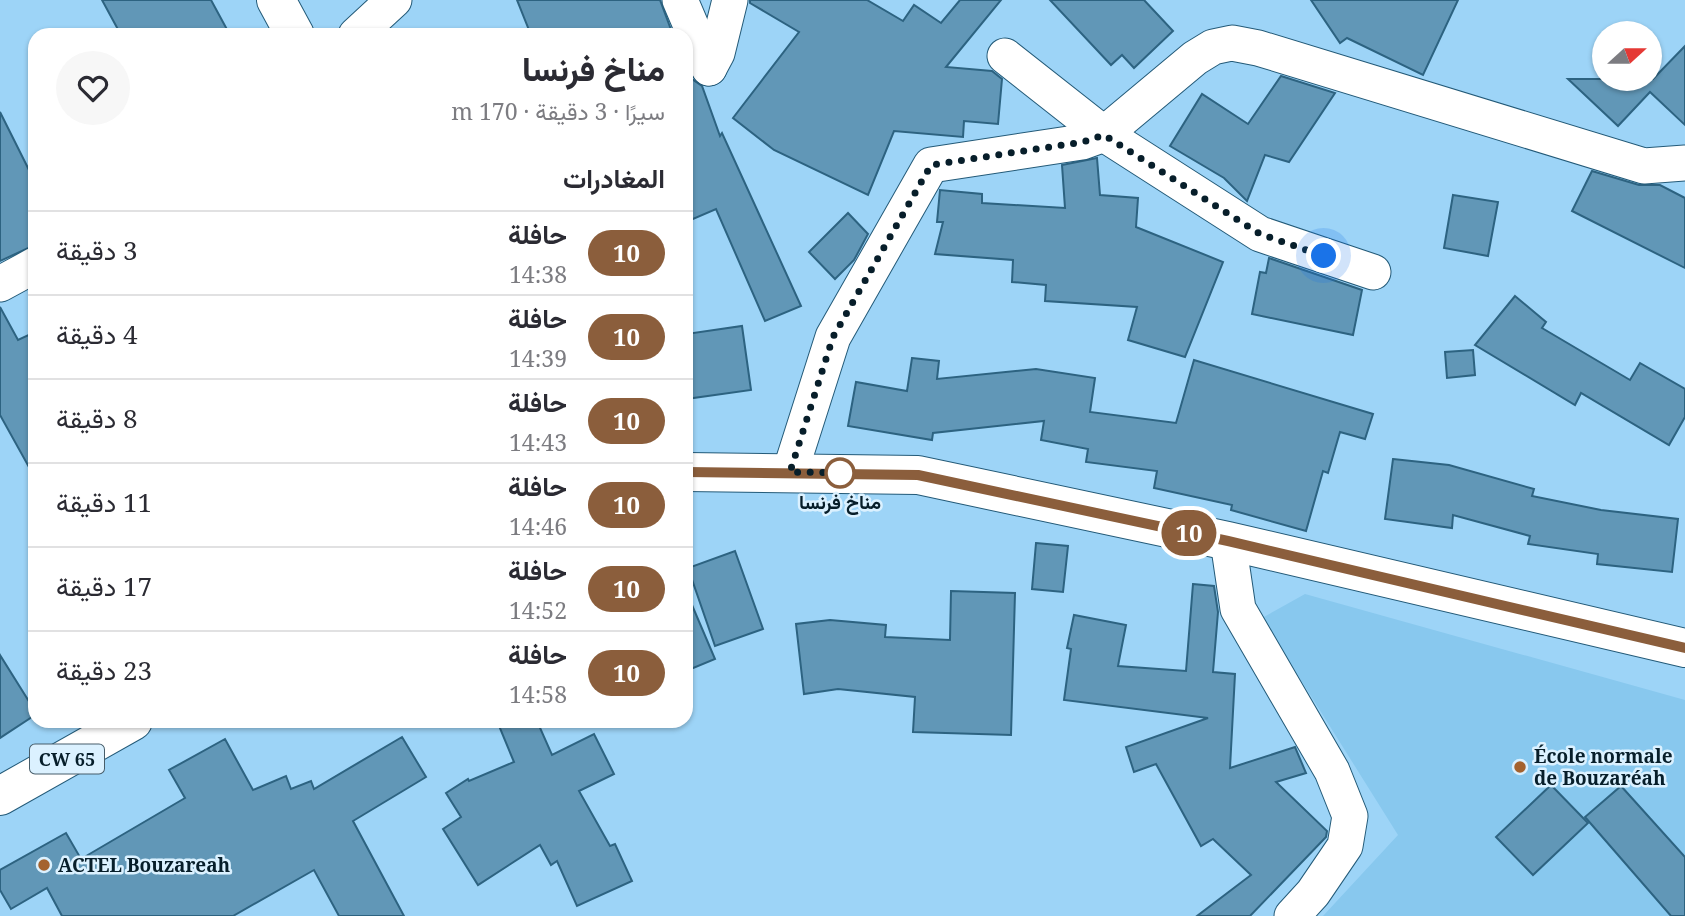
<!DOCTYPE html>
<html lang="ar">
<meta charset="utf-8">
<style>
:root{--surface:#fff;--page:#f7f7f7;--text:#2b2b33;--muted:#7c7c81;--line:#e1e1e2}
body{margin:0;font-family:"Noto Serif",Vazirmatn,serif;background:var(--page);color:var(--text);direction:rtl;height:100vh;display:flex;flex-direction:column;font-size:26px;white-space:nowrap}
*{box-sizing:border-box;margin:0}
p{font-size:23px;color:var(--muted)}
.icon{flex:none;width:38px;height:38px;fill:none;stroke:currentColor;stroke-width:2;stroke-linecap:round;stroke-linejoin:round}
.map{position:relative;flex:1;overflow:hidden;direction:ltr}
.sheet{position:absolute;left:28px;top:28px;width:665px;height:700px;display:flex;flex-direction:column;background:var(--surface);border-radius:21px;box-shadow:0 2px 5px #0004;direction:rtl}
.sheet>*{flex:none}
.badge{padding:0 14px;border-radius:23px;font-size:24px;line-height:46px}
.needle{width:46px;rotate:69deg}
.tools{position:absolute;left:1592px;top:21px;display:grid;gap:14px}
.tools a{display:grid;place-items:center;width:70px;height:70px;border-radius:50%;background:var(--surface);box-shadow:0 2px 5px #0004;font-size:35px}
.you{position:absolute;width:35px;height:35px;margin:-18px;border:5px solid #fff;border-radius:50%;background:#1a73e8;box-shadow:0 0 0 10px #1a73e833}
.map>.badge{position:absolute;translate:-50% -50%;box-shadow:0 0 0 4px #fff}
h2{padding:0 28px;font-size:26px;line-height:63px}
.round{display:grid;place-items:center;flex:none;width:74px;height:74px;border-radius:37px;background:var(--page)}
.summary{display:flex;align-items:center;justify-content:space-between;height:119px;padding:0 28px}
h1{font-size:33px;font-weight:800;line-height:52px}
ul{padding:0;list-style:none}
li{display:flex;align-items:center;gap:21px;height:84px;padding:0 28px;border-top:2px solid var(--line)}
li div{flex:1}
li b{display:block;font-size:26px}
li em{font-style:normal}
li .badge{min-width:77px;font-weight:700;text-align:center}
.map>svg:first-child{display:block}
.built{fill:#88c8ee}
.building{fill:#6197b7;stroke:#2d6381;stroke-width:2}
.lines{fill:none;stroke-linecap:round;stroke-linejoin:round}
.street-casing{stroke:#235a78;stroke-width:37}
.secondary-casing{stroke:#235a78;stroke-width:40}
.primary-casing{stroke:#235a78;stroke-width:40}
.street{stroke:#fff;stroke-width:35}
.secondary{stroke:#fff;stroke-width:38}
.primary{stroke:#fff;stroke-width:38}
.line-casing{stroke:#fff;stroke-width:16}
.line{stroke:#8b5e3c;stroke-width:10}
.walk{stroke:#071e2a;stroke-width:7;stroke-dasharray:0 12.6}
.stop-dot{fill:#fff;stroke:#8b5e3c;stroke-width:3.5}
.poi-dot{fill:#a4622e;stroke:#dbf1ff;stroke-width:2.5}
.labels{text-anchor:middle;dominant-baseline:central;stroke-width:5;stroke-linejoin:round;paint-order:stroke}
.shield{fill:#dbf1ff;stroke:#475d6a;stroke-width:2}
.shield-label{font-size:18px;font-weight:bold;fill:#071e2a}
.stop-label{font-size:19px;font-weight:bold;fill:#071e2a;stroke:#dbf1ff}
.poi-label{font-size:19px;font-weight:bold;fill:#071e2a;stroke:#dbf1ff;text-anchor:start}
</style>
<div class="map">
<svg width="1685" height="916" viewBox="0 0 1685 916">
<rect width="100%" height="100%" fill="#9dd4f7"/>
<polygon class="built" points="1305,594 1685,700 1685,916 1323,916 1398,835 1262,618"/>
<g class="building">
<polygon points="102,0 211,0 230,35 121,35"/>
<polygon points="517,0 660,0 673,35 531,35"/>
<polygon points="750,0 867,0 903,21 914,5 941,23 960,0 1001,0 946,67 992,71 1002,79 998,124 964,121 963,137 894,131 868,195 774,150 733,118 799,32 750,3"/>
<polygon points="1050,0 1144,0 1173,31 1134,68 1122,55 1111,65"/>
<polygon points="1311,0 1458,0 1423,75 1347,38 1340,43"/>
<polygon points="1685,46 1685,125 1650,92 1618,126 1568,79 1653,79"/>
<polygon points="686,65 692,79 702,86 720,136 722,133 801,306 765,321 716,209 686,222"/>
<polygon points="1281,76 1335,93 1289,162 1265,155 1247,201 1224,178 1170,146 1202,94 1248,124"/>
<polygon points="0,112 35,182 35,245 0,261"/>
<polygon points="1097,158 1100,195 1138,198 1136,227 1223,262 1185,357 1128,340 1137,307 1045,301 1046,285 1012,282 1013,260 935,254 943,222 937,222 940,190 982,194 982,203 1065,208 1062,165"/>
<polygon points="1592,171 1639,185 1660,185 1685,198 1685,268 1572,211"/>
<polygon points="1453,195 1498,202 1488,256 1444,248"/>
<polygon points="848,213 868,234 854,260 835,279 809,252"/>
<polygon points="1269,258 1362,290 1353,335 1252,314 1260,272 1266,273"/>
<polygon points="1515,296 1546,322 1542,328 1630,380 1640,363 1685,389 1685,417 1669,445 1581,393 1575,405 1475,345"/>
<polygon points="0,307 18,340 35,332 35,478 0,415"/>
<polygon points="742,326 751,390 686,399 686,334"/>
<polygon points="1473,350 1475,375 1447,378 1445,352"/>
<polygon points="912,358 939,361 937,379 1036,369 1095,378 1090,412 1176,423 1194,360 1373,414 1365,439 1340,432 1328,473 1323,471 1306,531 1231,510 1232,505 1154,488 1157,471 1086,462 1088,449 1041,440 1044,421 933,433 932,440 848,426 856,382 907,391"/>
<polygon points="1393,459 1449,465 1534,489 1532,496 1601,510 1678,519 1672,572 1597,564 1598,554 1528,544 1530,536 1453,515 1452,528 1385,519"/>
<polygon points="1036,543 1068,546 1063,592 1032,589"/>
<polygon points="735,551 763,629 715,646 688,568"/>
<polygon points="1193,584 1214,586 1218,612 1213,672 1235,674 1230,768 1295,747 1306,773 1276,782 1327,831 1326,837 1250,916 1197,916 1251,875 1213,839 1201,846 1156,764 1134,772 1126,747 1208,718 1064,700 1071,649 1067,648 1074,615 1126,625 1118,666 1186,671"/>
<polygon points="686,591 715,659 686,671"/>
<polygon points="951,591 1015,593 1011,735 913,732 915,697 838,689 804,694 796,624 830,620 886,625 885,637 950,640"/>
<polygon points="0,655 35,711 35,715 0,738"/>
<polygon points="497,721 537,721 552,755 594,734 614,774 579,791 610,846 615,844 632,881 577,906 557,861 551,865 540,845 478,885 443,829 461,817 446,793 468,779 469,781 514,762"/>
<polygon points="402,737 426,777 353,821 404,916 339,916 314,870 233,916 62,916 47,888 11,909 0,890 0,870 66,833 81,859 185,798 169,770 225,739 253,790 286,776 291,789 311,781 314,789"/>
<polygon points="1551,785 1588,823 1533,875 1496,837"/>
<polygon points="1621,786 1685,857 1685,916 1671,916 1585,817"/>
</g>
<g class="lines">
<defs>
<g id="street">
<polyline points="680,0 709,68"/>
<polyline points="356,35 394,0"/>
<polyline points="1005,56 1104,134 1260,234 1373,272"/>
<polyline points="709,68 717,53 730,0"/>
<polyline points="0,284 35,265"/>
<polyline points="790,472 833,337 931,165 1082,142 1104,134 1195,58 1213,47 1232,43 1258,48 1644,166 1685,163"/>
<polyline points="1228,541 1238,609 1332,771 1350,816 1345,846 1313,893 1292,916"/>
</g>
<polyline id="secondary" points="276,0 295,35"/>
<g id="primary">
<polyline points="686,472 918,475 1228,541 1685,648"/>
<polyline points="0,796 133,721"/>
</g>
</defs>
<use href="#street" class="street-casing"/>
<use href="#secondary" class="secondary-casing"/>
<use href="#primary" class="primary-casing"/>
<use href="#street" class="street"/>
<use href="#secondary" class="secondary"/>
<use href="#primary" class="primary"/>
</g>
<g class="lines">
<defs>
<polyline id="line" points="686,472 918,475 1228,541 1685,648"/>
</defs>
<use href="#line" class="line-casing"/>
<use href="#line" class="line"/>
<polyline class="walk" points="840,473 844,473 790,472 833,337 931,165 1083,142 1104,135 1260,234 1324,256"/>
</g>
<circle class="stop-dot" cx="840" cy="473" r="14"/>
<g class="poi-dot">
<circle cx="1520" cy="767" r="7"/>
<circle cx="44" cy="865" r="7"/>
</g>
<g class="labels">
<rect class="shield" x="30" y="744.5" width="74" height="29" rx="5"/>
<g class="shield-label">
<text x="67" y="759">CW 65</text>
</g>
<g class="stop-label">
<text x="840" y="502">مناخ فرنسا</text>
</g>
<g class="poi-label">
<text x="1534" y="756">École normale<tspan x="1534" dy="22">de Bouzaréah</tspan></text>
<text x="58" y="865">ACTEL Bouzareah</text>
</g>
</g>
</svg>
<div class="tools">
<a><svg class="needle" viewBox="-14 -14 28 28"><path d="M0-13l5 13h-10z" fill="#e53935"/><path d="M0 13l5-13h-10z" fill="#7c7c81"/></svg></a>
</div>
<div class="you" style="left:1324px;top:256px"></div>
<b class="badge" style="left:1189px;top:533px;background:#8b5e3c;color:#fff">10</b>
<section class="sheet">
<div class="summary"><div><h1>مناخ فرنسا</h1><p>سيرًا · 3 دقيقة · 170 m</p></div><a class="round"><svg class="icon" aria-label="heart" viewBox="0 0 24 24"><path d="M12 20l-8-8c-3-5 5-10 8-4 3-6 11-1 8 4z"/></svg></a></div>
<h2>المغادرات</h2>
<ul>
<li><span class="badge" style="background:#8b5e3c;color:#fff">10</span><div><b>حافلة</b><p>14:38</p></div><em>3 دقيقة</em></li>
<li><span class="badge" style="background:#8b5e3c;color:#fff">10</span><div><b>حافلة</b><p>14:39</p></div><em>4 دقيقة</em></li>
<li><span class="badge" style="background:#8b5e3c;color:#fff">10</span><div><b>حافلة</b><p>14:43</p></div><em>8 دقيقة</em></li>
<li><span class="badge" style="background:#8b5e3c;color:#fff">10</span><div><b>حافلة</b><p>14:46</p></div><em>11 دقيقة</em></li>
<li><span class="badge" style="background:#8b5e3c;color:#fff">10</span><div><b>حافلة</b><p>14:52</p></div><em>17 دقيقة</em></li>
<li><span class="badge" style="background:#8b5e3c;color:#fff">10</span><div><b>حافلة</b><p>14:58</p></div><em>23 دقيقة</em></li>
</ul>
</section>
</div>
